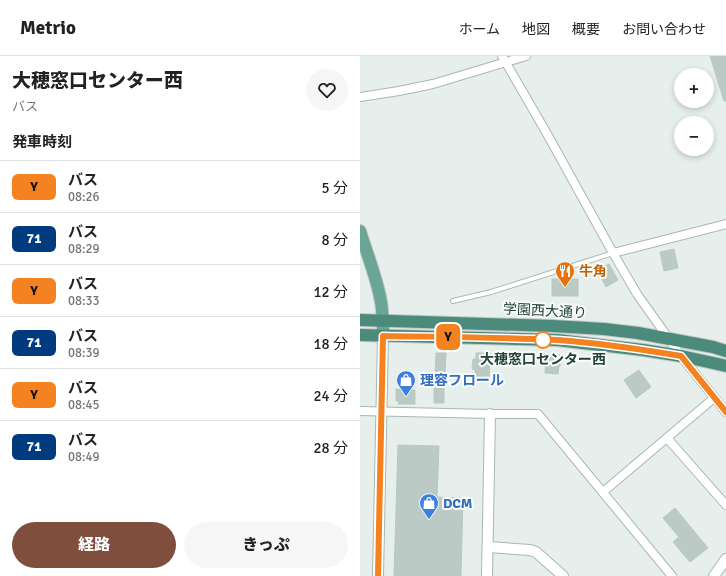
<!DOCTYPE html>
<html lang="ja">
<meta charset="utf-8">
<style>
:root{--surface:#fff;--page:#f6f6f6;--text:#222;--muted:#767676;--line:#e0e0e0;--accent:#804e3d}
body{margin:0;font-family:Signika,"Noto Sans JP",sans-serif;background:var(--page);color:var(--text);height:100vh;display:flex;flex-direction:column;font-size:15px;white-space:nowrap}
*{box-sizing:border-box;margin:0}
p{font-size:13px;color:var(--muted)}
.icon{flex:none;width:22px;height:22px;fill:none;stroke:currentColor;stroke-width:2;stroke-linecap:round;stroke-linejoin:round}
.map{position:relative;flex:1;overflow:hidden}
.sheet{display:flex;flex-direction:column;background:var(--surface);width:360px}
.sheet>*{flex:none}
.badge{padding:0 8px;border-radius:6px;font-size:14px;line-height:26px}
.fabs{position:absolute;left:314px;top:12px;display:grid;gap:8px}
.fabs a{display:grid;place-items:center;width:40px;height:40px;border-radius:50%;background:var(--surface);box-shadow:0 2px 6px #0003;font-size:20px}
.map>.badge{position:absolute;translate:-50% -50%;box-shadow:0 0 0 2px #fff}
h2{padding:0 12px;font-size:15px;line-height:36px}
.round{display:grid;place-items:center;flex:none;width:42px;height:42px;border-radius:21px;background:var(--page)}
.head{display:flex;align-items:center;justify-content:space-between;height:68px;padding:0 12px}
h1{font-size:19px;font-weight:800;line-height:30px}
.primary-button{display:flex;gap:8px;margin-top:auto;padding:8px 12px}
.primary-button a{flex:1;height:46px;border-radius:24px;background:var(--accent);color:#fff;font-size:16px;font-weight:800;line-height:46px;text-align:center}
.primary-button a+a{background:var(--page);color:var(--text)}
ul{padding:0;list-style:none}
li{display:flex;align-items:center;gap:12px;height:52px;padding:0 12px;border-top:1px solid var(--line)}
li div{flex:1}
li b{display:block;font-size:15px}
li em{font-style:normal}
li .badge{min-width:44px;font-weight:700;text-align:center}
header{display:flex;align-items:center;gap:24px;box-sizing:border-box;height:56px;padding:0 20px;background:var(--surface);border-bottom:1px solid var(--line)}
header strong{font-size:19px}
nav{display:flex;gap:22px;margin-inline-start:auto;font-size:14px}
main{display:flex;flex:1;min-height:0}
.map>svg:first-child{display:block}
.building{fill:#bbcac4;stroke:#b8c9c2}
.lines{fill:none;stroke-linecap:round;stroke-linejoin:round}
.service-casing{stroke:#a8b8b2;stroke-width:6}
.minor-casing{stroke:#a8b8b2;stroke-width:10}
.tertiary-casing{stroke:#a8b8b2;stroke-width:12}
.primary-casing{stroke:#c2cac8;stroke-width:14}
.trunk-casing{stroke:#c2cac8;stroke-width:14}
.service{stroke:#fff;stroke-width:4}
.minor{stroke:#fff;stroke-width:8}
.tertiary{stroke:#fff;stroke-width:10}
.primary{stroke:#6aa596;stroke-width:12}
.trunk{stroke:#4c8a7c;stroke-width:12}
.line-casing{stroke:#fff;stroke-width:9}
.line{stroke:#f58220;stroke-width:6}
.stop-dot{fill:#fff;stroke:#f58220;stroke-width:2}
.labels{text-anchor:middle;dominant-baseline:central;stroke-width:4;stroke-linejoin:round;paint-order:stroke}
.food-label{font-size:14px;font-weight:bold;fill:#c56008;stroke:#f7fbf9;text-anchor:start}
.street-label{font-size:14px;fill:#24423a;stroke:#f7fbf9}
.stop-label{font-size:14px;font-weight:bold;fill:#24423a;stroke:#f7fbf9}
.shop-label{font-size:14px;font-weight:bold;fill:#366cbe;stroke:#f7fbf9;text-anchor:start}
</style>
<header>
<strong>Metrio</strong>
<nav><a>ホーム</a><a>地図</a><a>概要</a><a>お問い合わせ</a></nav>
</header>
<main>
<section class="sheet">
<div class="head"><div><h1>大穂窓口センター西</h1><p>バス</p></div><a class="round"><svg class="icon" aria-label="heart" viewBox="0 0 24 24"><path d="M12 20l-8-8c-3-5 5-10 8-4 3-6 11-1 8 4z"/></svg></a></div>
<h2>発車時刻</h2>
<ul>
<li><span class="badge" style="background:#f58220;color:#111">Y</span><div><b>バス</b><p>08:26</p></div><em>5 分</em></li>
<li><span class="badge" style="background:#003b80;color:#fff">71</span><div><b>バス</b><p>08:29</p></div><em>8 分</em></li>
<li><span class="badge" style="background:#f58220;color:#111">Y</span><div><b>バス</b><p>08:33</p></div><em>12 分</em></li>
<li><span class="badge" style="background:#003b80;color:#fff">71</span><div><b>バス</b><p>08:39</p></div><em>18 分</em></li>
<li><span class="badge" style="background:#f58220;color:#111">Y</span><div><b>バス</b><p>08:45</p></div><em>24 分</em></li>
<li><span class="badge" style="background:#003b80;color:#fff">71</span><div><b>バス</b><p>08:49</p></div><em>28 分</em></li>
</ul>
<div class="primary-button"><a>経路</a><a>きっぷ</a></div>
</section>
<div class="map">
<svg width="366" height="520" viewBox="0 0 366 520">
<rect width="100%" height="100%" fill="#e6efeb"/>
<g class="building">
<polygon points="350,0 366,0 366,45 364,45"/>
<polygon points="314,193 318,212 304,215 300,196"/>
<polygon points="249,208 258,224 246,231 237,214"/>
<rect x="192" y="223" width="26" height="17"/>
<polygon points="76,297 86,297 85,320 84,320 84,347 74,347 74,323 75,323"/>
<polygon points="116,297 130,297 129,326 115,326 115,314 112,313 113,303 116,303"/>
<polygon points="186,298 200,299 200,310 199,310 198,318 185,317"/>
<polygon points="279,314 291,331 276,342 264,324"/>
<polygon points="36,333 55,334 55,348 38,348 39,345 36,345"/>
<polygon points="38,389 79,390 77,441 103,442 101,520 34,520"/>
<polygon points="315,452 348,492 330,506 313,486 319,481 303,462"/>
</g>
<g class="lines">
<defs>
<polyline id="service" points="93,245 131,236 253,197"/>
<g id="minor">
<polyline points="142,0 186,76 253,197 277,238 321,300 366,356"/>
<polyline points="0,41 39,35 73,28 166,0"/>
<polyline points="253,197 366,168"/>
<polyline points="0,355 130,358 178,358 312,520"/>
<polyline points="307,382 366,449"/>
<polyline points="243,436 354,342"/>
</g>
<g id="tertiary">
<polyline points="128,491 170,494 176,496 203,520"/>
<polyline points="18,520 23,280"/>
<polyline points="127,520 130,358"/>
<polyline points="354,520 366,503"/>
</g>
<path id="primary" d="M 0,175 C 7,198 17,222 21,246 C 23,257 23,269 23,280"/>
<g id="trunk">
<polyline points="0,264 193,270 244,273 278,277 353,291 366,295"/>
<polyline points="0,279 197,284 283,294 321,300 366,310"/>
</g>
</defs>
<use href="#service" class="service-casing"/>
<use href="#minor" class="minor-casing"/>
<use href="#tertiary" class="tertiary-casing"/>
<use href="#primary" class="primary-casing"/>
<use href="#trunk" class="trunk-casing"/>
<use href="#service" class="service"/>
<use href="#minor" class="minor"/>
<use href="#tertiary" class="tertiary"/>
<use href="#primary" class="primary"/>
<use href="#trunk" class="trunk"/>
</g>
<g class="lines">
<defs>
<path id="line" d="M 18,520 L 23,280 C 81,281 139,281 197,284 C 238,287 280,293 321,300 L 366,356"/>
</defs>
<use href="#line" class="line-casing"/>
<use href="#line" class="line"/>
</g>
<defs>
<symbol id="restaurant-pin" viewBox="-11 -11 22 30"><path d="M0 17L-7.5 6A9.5 9.5 0 1 1 7.5 6Z" fill="#e8710a" stroke="#f7fbf9"/><path d="M-5-6h1v4h1v-4h1v4h1v-4h1v5L-1.5 .5V6h-2V.5L-5-1ZM5-6V6H3V1.5H1.5Q1.5-4 5-6Z" fill="#fff"/></symbol>
<symbol id="shop-pin" viewBox="-11 -11 22 30"><path d="M0 17L-7.5 6A9.5 9.5 0 1 1 7.5 6Z" fill="#3f7fe0" stroke="#f7fbf9"/><path d="M-5-2.5h2.3a2.7 3.5 0 0 1 5.4 0H5L5.5 6h-11ZM-1.5-2.5h3a1.5 2.3 0 0 0-3 0Z" fill="#fff"/></symbol>
</defs>
<g fill-rule="evenodd">
<use href="#restaurant-pin" x="194" y="204" width="22" height="30"/>
<use href="#shop-pin" x="35" y="313" width="22" height="30"/>
<use href="#shop-pin" x="58" y="436" width="22" height="30"/>
</g>
<circle class="stop-dot" cx="183" cy="284" r="8"/>
<g class="labels">
<g class="food-label">
<text x="219" y="215">牛角</text>
</g>
<g class="street-label">
<text transform="translate(185 255) rotate(3)">学園西大通り</text>
</g>
<g class="stop-label">
<text x="183" y="303">大穂窓口センター西</text>
</g>
<g class="shop-label">
<text x="60" y="324">理容フロール</text>
<text x="83" y="447">DCM</text>
</g>
</g>
</svg>
<div class="fabs">
<a>+</a>
<a>−</a>
</div>
<b class="badge" style="left:88px;top:281px;background:#f58220;color:#111">Y</b>
</div>
</main>
